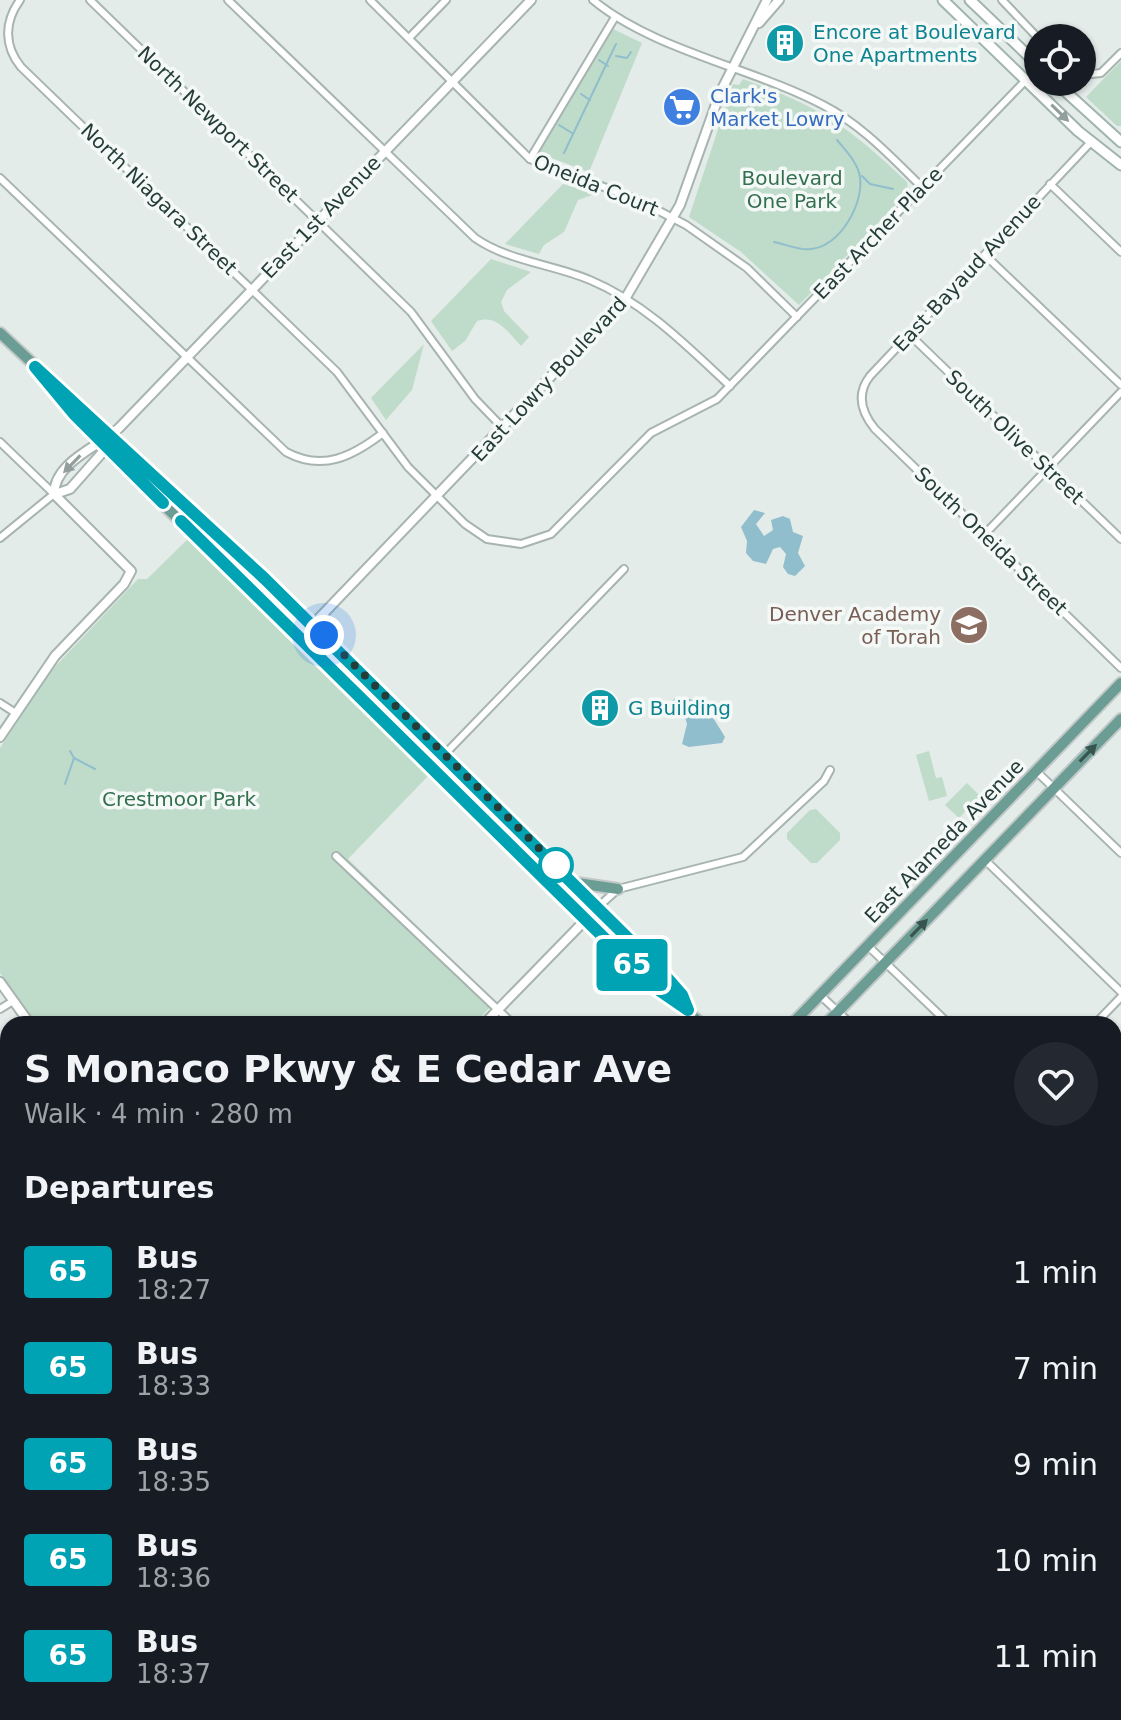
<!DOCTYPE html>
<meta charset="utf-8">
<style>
:root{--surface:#171b24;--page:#242831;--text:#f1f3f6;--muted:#9ea1a6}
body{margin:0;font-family:"DejaVu Sans",sans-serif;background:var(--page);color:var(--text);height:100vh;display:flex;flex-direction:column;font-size:30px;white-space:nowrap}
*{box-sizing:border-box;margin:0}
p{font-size:26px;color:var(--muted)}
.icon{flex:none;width:44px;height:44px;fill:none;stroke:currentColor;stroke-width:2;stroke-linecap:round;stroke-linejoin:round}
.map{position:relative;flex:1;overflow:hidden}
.sheet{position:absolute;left:0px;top:1016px;width:1122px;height:704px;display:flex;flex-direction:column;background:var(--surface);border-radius:24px 24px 0 0;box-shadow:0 2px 6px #0004}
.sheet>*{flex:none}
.badge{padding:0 16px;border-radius:6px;font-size:28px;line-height:52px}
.fabs{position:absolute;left:1024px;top:24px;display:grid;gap:16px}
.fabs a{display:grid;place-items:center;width:72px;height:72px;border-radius:50%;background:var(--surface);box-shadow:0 2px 6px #0004;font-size:40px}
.you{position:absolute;width:40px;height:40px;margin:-20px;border:6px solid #fff;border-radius:50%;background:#1a73e8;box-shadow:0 0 0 12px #1a73e833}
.map>.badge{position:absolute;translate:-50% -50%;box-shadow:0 0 0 4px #fff}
h2{padding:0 24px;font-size:30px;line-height:72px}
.round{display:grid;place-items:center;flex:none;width:84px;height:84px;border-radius:42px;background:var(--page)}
.overview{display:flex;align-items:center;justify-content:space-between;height:136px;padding:0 24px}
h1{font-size:38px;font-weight:800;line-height:60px}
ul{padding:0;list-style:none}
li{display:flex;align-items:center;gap:24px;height:96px;padding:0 24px}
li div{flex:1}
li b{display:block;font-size:30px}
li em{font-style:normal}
li .badge{min-width:88px;font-weight:700;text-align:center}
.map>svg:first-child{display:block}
.green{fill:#bfdbc9}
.water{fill:#91becc}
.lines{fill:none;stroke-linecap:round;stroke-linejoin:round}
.stream{stroke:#91becc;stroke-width:2}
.minor-casing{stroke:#a7b4b0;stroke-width:10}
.tertiary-casing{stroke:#a7b4b0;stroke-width:12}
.secondary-casing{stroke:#a0b4ae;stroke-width:13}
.primary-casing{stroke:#c2c8c7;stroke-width:14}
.minor{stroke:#fff;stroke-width:6}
.tertiary{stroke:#fff;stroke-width:8}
.secondary{stroke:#fff;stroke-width:9}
.primary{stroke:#6c9d95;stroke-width:10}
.oneway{fill:#929e9c}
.oneway2{fill:#37544f}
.line-casing{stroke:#fff;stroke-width:18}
.line{stroke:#00a3b4;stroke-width:12}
.walk{stroke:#253c38;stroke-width:8;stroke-dasharray:0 14.4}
.stop-dot{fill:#fff;stroke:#00a3b4;stroke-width:4}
.labels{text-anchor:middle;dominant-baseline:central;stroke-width:7;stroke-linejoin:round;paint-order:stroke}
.culture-label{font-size:20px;fill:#0d838f;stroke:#f4f9f7;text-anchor:start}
.shop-label{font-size:20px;fill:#366cbe;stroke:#f4f9f7;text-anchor:start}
.street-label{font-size:20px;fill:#253c38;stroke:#f4f9f7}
.park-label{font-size:20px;fill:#336f4f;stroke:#f4f9f7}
.education-label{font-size:20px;fill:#785e54;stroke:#f4f9f7;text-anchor:end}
</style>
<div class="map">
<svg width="1121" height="1720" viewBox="0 0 1121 1720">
<rect width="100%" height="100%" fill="#e4ece9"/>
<g class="green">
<polygon points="613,29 642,43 589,172 538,153"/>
<polygon points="1121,61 1121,126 1117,126 1086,97"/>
<path d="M 743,79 C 820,107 848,126 907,182 L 908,192 L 799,305 L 741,252 L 689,217 L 733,84 L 739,85 Z"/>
<polygon points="563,184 595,194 578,200 564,232 544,245 539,254 505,244"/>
<path d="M 491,259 L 531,272 L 507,290 L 501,302 L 504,311 L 529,337 L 521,346 C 508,332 497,314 477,321 L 465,341 L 452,351 L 431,321 Z"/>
<polygon points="424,344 412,390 386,420 371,398"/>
<polygon points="190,537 430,774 348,859 495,1002 474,1024 36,1024 0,973 0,748 49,673 138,579 147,579"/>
<polygon points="929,751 936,778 942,777 947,796 929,801 916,755"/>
<polygon points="967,783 980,796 959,818 945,805"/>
<polygon points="816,809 840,833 840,840 817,863 811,863 787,839 787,833 810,810"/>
<polygon points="1114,1604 1121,1637 1121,1693 1114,1694"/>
<polygon points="940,1712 1040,1712 1033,1720 948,1720"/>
</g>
<g class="water">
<polygon points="754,510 765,513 756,524 764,536 773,530 771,520 783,516 790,519 793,532 803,536 798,553 805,566 795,576 788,574 783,567 786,554 780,547 773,549 766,564 753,561 746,553 747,541 741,527"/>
<path d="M 677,697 C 702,697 713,717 725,737 L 722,743 L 689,747 L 682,744 L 687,724 L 685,717 L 670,710 L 669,703 Z"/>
</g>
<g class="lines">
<g class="stream">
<polyline points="616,56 627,58 631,52"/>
<polyline points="599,60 608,66"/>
<polyline points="581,94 590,100"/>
<polyline points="559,125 572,133"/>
<polyline points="564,153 616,44"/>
<polyline points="862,176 870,184 893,189"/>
<path d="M 774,242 C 785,244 800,251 811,249 C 840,247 864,203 860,177 C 858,163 846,151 837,140"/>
<polyline points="70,751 74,758 95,769"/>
<polyline points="65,784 74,758"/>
</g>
<defs>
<g id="minor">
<path d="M 20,0 C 4,22 4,46 21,67 L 337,372 L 408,467 L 465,524 L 487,539 L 521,544 L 551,534 L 651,433 L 717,399 L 1026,80"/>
<polyline points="90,0 411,312 475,399 503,428"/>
<path d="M 228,0 L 475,238 C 508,261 552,264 590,280 C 645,303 687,346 730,386"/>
<polyline points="370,0 530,159 638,200 686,225 747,268 797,317"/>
<path d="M 593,0 C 653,50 753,68 823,105 C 862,125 891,157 922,187"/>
<polyline points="1002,0 1038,38"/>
<polyline points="409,38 446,0"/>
<polyline points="1082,75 1101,73 1121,53"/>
<path d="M 1091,142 L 870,376 C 856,394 861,412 875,429 L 1121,668"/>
<polyline points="530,159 615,17"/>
<path d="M 0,178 L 286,452 C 323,472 353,456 383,433"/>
<polyline points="1050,184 1121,252"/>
<polyline points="986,256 1121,385"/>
<polyline points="910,335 1121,539"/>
<polyline points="0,442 54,494 0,538"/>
<polyline points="984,535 1121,392"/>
<polyline points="0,703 14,712"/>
<polyline points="445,754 624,569"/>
<polyline points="1036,771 1121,853"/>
<polyline points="336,856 513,1024"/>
<polyline points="985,860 1121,992"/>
<polyline points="598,907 618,889 743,857 824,781 830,770"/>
<polyline points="868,946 949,1024"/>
<polyline points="820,995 851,1024"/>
<polyline points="0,1009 13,1001"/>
<polyline points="1095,1024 1121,997"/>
<polyline points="1114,1152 1121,1145"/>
<polyline points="0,1166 8,1174"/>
<polyline points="0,1229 8,1220"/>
<polyline points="0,1328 8,1336"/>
<polyline points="0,1488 8,1495"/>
<polyline points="233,1712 241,1720"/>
<polyline points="400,1712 408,1720"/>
<polyline points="570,1712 578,1720"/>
<polyline points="494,1720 502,1712"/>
</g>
<g id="tertiary">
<polyline points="759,23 779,0"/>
<path d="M 54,494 C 55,461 99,447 119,428 L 531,0"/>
<polyline points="55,494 70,489 108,446"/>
<polyline points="301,637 625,299 680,205 720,93 767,0"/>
<polyline points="0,737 55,656 124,584 131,571 54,494"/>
<polyline points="0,982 30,1024"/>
<polyline points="484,1024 598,907"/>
<polyline points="0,1528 8,1520"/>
<polyline points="0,1650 8,1658"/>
<polyline points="64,1712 72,1720"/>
<polyline points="735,1712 744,1720"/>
<polyline points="817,1720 825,1712"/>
</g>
<g id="secondary">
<polyline points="943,0 1078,131 1121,165"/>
<polyline points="970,0 1038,65"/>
<polyline points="1055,82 1121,142"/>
</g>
<g id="primary">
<polyline points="0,333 313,625 661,971 682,995 688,1010"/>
<polyline points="49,385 113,455 641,974 702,1024"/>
<polyline points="403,729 429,752 445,754"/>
<path d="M 439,772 L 446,769 C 460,776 468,789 483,795"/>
<polyline points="577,883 618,889"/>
<polyline points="792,1024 1121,683"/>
<polyline points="826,1024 1121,719"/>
<polyline points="1114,1412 1121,1419"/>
<polyline points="1114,1433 1121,1440"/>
<polyline points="129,1720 136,1712"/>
<polyline points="154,1720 162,1712"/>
</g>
</defs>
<use href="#minor" class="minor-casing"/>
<use href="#tertiary" class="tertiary-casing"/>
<use href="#secondary" class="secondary-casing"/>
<use href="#primary" class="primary-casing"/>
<use href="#minor" class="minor"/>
<use href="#tertiary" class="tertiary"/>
<use href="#secondary" class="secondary"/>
<use href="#primary" class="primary"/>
</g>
<defs><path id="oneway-solid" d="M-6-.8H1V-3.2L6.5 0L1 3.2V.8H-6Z" transform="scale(2)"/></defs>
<g class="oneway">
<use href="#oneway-solid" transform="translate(1060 113) rotate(44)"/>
<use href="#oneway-solid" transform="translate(72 464) rotate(134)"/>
</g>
<g class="oneway2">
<use href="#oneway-solid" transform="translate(1088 753) rotate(-46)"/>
<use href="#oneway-solid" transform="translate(919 928) rotate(-46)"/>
</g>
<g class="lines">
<defs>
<polyline id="line" points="163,503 74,414 35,367 265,579 661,971 682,995 688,1010 653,986 181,521"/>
</defs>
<use href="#line" class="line-casing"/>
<use href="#line" class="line"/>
<polyline class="walk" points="324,635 556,865"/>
</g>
<defs>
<symbol id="building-disc" viewBox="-11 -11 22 22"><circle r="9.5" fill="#0f9aa8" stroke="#f4f9f7"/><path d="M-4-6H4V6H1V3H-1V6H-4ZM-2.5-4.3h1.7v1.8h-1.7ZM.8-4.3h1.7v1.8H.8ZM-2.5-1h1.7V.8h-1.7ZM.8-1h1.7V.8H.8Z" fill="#fff"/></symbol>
<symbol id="supermarket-disc" viewBox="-11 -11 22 22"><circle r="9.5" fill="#3f7fe0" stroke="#f4f9f7"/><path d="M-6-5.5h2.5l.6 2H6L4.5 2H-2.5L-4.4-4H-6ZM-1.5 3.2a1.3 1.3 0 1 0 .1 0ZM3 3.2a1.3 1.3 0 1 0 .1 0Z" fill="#fff"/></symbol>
<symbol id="school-disc" viewBox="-11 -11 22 22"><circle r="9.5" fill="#8d6e63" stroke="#f4f9f7"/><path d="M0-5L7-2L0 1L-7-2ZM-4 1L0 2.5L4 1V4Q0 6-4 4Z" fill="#fff"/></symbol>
</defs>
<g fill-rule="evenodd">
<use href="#building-disc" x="763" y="21" width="44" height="44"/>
<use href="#supermarket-disc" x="660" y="85" width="44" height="44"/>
<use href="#school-disc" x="947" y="603" width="44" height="44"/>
<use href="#building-disc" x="578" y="686" width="44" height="44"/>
</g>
<circle class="stop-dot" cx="556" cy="865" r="16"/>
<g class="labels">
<g class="culture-label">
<text x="813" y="32">Encore at Boulevard<tspan x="813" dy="23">One Apartments</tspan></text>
<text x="628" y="708">G Building</text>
</g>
<g class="shop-label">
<text x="710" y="96">Clark's<tspan x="710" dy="23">Market Lowry</tspan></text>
</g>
<g class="street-label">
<text transform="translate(218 124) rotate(44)">North Newport Street</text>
<text transform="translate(596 185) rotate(22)">Oneida Court</text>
<text transform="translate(159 199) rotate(44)">North Niagara Street</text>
<text transform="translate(321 217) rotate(-46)">East 1st Avenue</text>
<text transform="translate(878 233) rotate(-46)">East Archer Place</text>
<text transform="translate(967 273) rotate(-47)">East Bayaud Avenue</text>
<text transform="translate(549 379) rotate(-47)">East Lowry Boulevard</text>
<text transform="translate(1015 437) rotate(44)">South Olive Street</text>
<text transform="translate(991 541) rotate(44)">South Oneida Street</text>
<text transform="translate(944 841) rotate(-46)">East Alameda Avenue</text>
</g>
<g class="park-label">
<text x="792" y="178">Boulevard<tspan x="792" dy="23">One Park</tspan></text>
<text x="179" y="799">Crestmoor Park</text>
</g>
<g class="education-label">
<text x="941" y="614">Denver Academy<tspan x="941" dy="23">of Torah</tspan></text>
</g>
</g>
</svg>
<div class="fabs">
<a><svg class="icon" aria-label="locate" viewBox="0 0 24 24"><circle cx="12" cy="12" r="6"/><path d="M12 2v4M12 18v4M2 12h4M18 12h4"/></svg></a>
</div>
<div class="you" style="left:324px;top:635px"></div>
<b class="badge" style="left:632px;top:965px;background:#00a3b4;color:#fff">65</b>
<section class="sheet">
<div class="overview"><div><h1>S Monaco Pkwy &amp; E Cedar Ave</h1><p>Walk · 4 min · 280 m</p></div><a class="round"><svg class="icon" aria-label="heart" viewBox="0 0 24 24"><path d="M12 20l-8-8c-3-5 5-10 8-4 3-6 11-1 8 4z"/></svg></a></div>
<h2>Departures</h2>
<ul>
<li><span class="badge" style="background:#00a3b4;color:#fff">65</span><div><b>Bus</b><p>18:27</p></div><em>1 min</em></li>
<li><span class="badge" style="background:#00a3b4;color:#fff">65</span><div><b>Bus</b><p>18:33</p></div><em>7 min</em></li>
<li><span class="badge" style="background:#00a3b4;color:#fff">65</span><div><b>Bus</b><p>18:35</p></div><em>9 min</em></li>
<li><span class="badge" style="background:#00a3b4;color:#fff">65</span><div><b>Bus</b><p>18:36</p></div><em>10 min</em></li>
<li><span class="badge" style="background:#00a3b4;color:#fff">65</span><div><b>Bus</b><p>18:37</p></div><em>11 min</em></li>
</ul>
</section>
</div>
